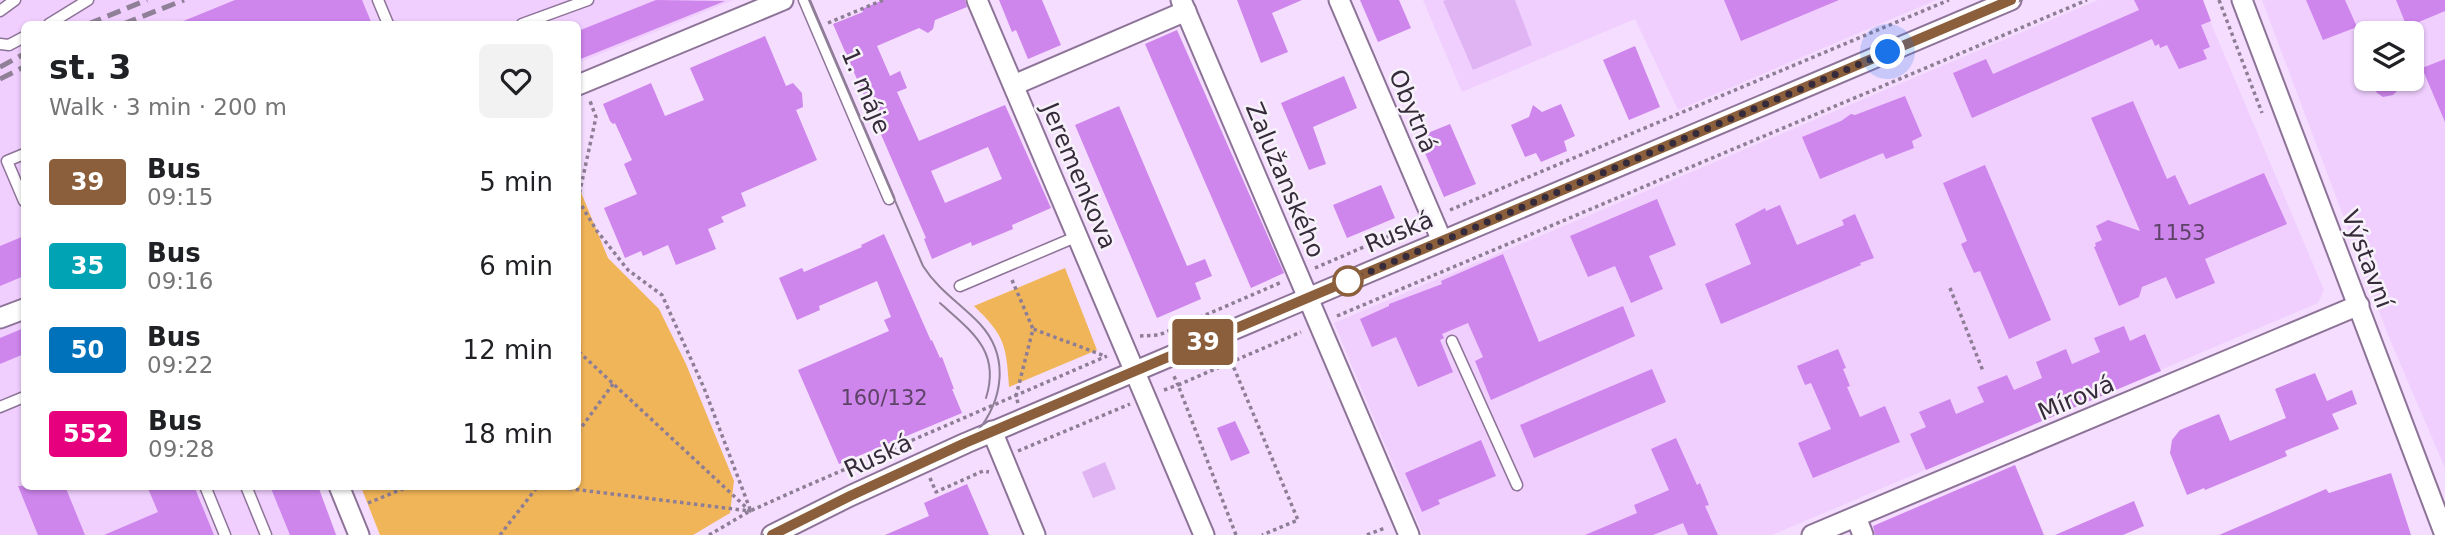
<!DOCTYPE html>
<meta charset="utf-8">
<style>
:root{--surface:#fff;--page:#f2f2f2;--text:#202124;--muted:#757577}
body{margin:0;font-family:"DejaVu Sans",sans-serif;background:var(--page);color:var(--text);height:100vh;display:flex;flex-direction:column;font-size:26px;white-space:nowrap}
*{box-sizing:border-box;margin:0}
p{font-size:23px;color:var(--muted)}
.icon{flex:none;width:38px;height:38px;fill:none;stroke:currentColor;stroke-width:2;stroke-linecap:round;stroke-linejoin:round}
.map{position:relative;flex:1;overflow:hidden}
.drawer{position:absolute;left:21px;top:21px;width:560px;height:469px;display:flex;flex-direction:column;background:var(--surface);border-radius:10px;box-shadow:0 2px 5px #0004}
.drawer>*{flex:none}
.badge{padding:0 14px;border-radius:5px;font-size:24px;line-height:46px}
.buttons{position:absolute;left:2354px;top:21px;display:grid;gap:14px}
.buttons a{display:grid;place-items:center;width:70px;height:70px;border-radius:10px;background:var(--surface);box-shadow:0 2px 5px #0004;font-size:35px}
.you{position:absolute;width:35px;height:35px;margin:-18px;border:5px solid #fff;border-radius:50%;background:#1a73e8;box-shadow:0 0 0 10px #1a73e833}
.map>.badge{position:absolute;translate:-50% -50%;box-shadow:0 0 0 4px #fff}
.round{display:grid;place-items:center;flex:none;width:74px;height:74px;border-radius:10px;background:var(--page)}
.head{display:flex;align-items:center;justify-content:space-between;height:119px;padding:0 28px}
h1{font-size:33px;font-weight:700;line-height:52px}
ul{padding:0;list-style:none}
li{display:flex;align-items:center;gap:21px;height:84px;padding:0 28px}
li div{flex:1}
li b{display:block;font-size:26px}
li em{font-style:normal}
li .badge{min-width:77px;font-weight:700;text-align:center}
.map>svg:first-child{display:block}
.built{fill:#f0cfff;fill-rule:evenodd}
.green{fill:#f1b559}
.water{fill:#e0b4f3}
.building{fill:#ce85ec;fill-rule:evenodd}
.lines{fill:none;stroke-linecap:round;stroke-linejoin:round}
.service-casing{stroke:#8d7398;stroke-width:13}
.minor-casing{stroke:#8d7398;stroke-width:23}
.path{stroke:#8e7e95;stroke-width:3.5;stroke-dasharray:3.5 3.5;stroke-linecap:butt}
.service{stroke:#fff;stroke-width:10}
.minor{stroke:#fff;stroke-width:19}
.tram{stroke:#908097;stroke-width:2}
.rail{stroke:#908097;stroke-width:5;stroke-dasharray:14 7;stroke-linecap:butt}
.line-casing{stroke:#fff;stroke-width:16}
.line{stroke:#8b5e3c;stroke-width:10}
.walk{stroke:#362b3a;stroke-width:7;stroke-dasharray:0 12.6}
.stop-dot{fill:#fff;stroke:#8b5e3c;stroke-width:3.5}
.labels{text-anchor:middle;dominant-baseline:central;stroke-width:5;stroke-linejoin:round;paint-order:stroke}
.number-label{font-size:21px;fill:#5c4266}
.street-label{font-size:24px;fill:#362b3a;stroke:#f7f2fa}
</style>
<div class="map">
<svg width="2445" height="535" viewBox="0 0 2445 535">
<rect width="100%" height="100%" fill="#f4ddfe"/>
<g class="built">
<polygon points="0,0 734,0 578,63 578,24 24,24 24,486 318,487 337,535 0,535"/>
<polygon points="1423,0 1936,0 1678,110 1635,19 1462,92"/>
<polygon points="2098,0 2201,0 2324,290 2318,303 1772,535 1423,535 1334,323"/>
<path d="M 2262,0 L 2445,0 L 2445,468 L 2388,335 ZM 2366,33 L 2412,33 L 2412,79 L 2366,79 Z"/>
</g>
<g class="green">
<polygon points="578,185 608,258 659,309 686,364 734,481 730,513 693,535 380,535 361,487 578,486"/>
<path d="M 1065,268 L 1097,350 L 1009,387 C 1006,345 1005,336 974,306 Z"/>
</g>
<g class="water">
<polygon points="1447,0 1515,0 1532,45 1473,70 1443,1"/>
<polygon points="1105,462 1116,489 1093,498 1082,472"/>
</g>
<g class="building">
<polygon points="235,0 362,0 372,24 176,24"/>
<polygon points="656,0 725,1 578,60 578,31"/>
<path d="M 883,0 L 965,0 L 967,7 L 935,20 L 933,29 L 928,33 L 919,28 L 877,46 L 890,76 L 900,71 L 907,88 L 897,92 L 919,141 L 1005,105 L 1051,208 L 1012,225 L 1013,229 L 972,246 L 971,242 L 932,259 L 924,239 L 926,238 L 833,24 L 863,12 L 862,9 ZM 988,147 L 1002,179 L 945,203 L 931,171 Z"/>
<polygon points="999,0 1042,0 1061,45 1028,59 1016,30 1012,32"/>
<polygon points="1237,0 1302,0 1272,13 1288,52 1261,63"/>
<polygon points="1360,0 1399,0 1411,28 1378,42"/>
<polygon points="1724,0 1839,0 1741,41"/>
<polygon points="2134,0 2203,0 2211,21 2201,25 2210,47 2203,50 2207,59 2179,69 2167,45 2160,48 2159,44 2155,46 2152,39 1972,118 1953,73 1986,59 1993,74 2139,10"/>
<polygon points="2306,0 2345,0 2357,27 2323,40"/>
<polygon points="2396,0 2445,0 2445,11 2407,27"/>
<polygon points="1177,30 1284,273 1251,288 1145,44"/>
<polygon points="765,36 786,86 793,83 802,93 803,107 796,110 817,160 741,193 746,206 721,217 724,222 708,229 716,249 676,265 668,245 643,256 641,251 625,258 604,208 637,194 624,164 632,160 615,123 613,124 610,121 603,104 651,83 665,116 704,100 690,68"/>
<polygon points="1635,46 1660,107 1629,120 1603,60"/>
<polygon points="2445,59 2445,122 2422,68"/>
<polygon points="1344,76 1357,108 1313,127 1326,164 1309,170 1281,103"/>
<polygon points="2367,79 2409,79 2393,95 2383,97 2377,93"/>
<polygon points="1905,96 1922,136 1912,141 1914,148 1886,159 1883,153 1820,179 1802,137 1841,121 1851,114 1855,115"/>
<polygon points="2133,101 2167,179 2175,175 2189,205 2264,173 2287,224 2205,259 2215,283 2176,299 2166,277 2142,287 2139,297 2119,306 2094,247 2096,246 2095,243 2102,240 2096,226 2108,220 2140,231 2091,118"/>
<polygon points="1561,104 1575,136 1564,141 1567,151 1541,162 1536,153 1525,157 1511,125 1529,117 1533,105 1542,112"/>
<polygon points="1119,106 1187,266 1205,259 1212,276 1195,283 1201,299 1157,318 1075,125"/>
<polygon points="1450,124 1476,184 1444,197 1418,137"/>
<polygon points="1985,165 2051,320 2009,339 1980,271 1974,273 1961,244 1967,241 1943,183"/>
<polygon points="1381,185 1395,218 1347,238 1333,205"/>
<polygon points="1657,199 1676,245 1649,256 1663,289 1631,303 1615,266 1588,277 1570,236"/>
<polygon points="1780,205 1797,245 1844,225 1842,220 1855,214 1874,258 1860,263 1861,265 1721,324 1705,284 1751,264 1735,224 1765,208 1766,211"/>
<polygon points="884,234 931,341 932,340 940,358 942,357 954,389 952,389 962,413 839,464 798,370 889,331 884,320 891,317 877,281 819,306 820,310 797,320 779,278 802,268 804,272 862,247 861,245"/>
<polygon points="24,236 24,276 0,286 0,246"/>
<polygon points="1503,254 1539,342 1623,306 1635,336 1491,400 1475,361 1483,357 1468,323 1442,334 1444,338 1440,340 1453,372 1418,387 1396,337 1372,347 1360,319 1389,306 1389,304 1442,284 1441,281"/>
<polygon points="2124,326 2130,341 2145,334 2161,371 1926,470 1910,434 1926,427 1919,412 1950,399 1956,414 1984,402 1977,387 2007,375 2014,390 2042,378 2036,362 2066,349 2072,364 2100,352 2094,338"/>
<polygon points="24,328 24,354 0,364 0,338"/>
<polygon points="1838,349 1846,368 1843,369 1850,386 1847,387 1860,417 1885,406 1900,442 1813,478 1798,443 1831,429 1811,383 1805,385 1797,366"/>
<polygon points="1652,369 1666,402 1534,458 1520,425"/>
<polygon points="2315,373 2327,401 2352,390 2357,404 2332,414 2339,429 2285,451 2287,456 2205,490 2204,488 2187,495 2170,453 2172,440 2180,430 2219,414 2230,441 2286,418 2275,389"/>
<polygon points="1235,421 1250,453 1231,461 1217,428"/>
<polygon points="1676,438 1697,485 1700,483 1709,505 1705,506 1718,535 1688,535 1683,523 1653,535 1585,535 1637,513 1634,505 1669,490 1651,449"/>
<polygon points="1481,440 1496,476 1438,500 1440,504 1422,512 1405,473"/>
<polygon points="2015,465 2044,535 1875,535 1873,526"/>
<polygon points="2391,473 2411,535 2219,535 2326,489 2329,493"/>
<polygon points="967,484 989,535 885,535 929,516 924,503"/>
<polygon points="18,486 65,486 85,535 38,535"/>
<polygon points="147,486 194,486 214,535 104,535 158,512"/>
<polygon points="270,486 318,486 336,535 290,535"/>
<polygon points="2134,501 2144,526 2123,535 2055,535"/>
</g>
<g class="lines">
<defs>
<g id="service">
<polyline points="378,0 388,24"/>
<polyline points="804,0 889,199"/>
<polyline points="0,11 15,0"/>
<polyline points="49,24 88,0"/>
<polyline points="522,24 588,0"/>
<polyline points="0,44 9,45 24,37"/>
<polyline points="24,154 7,161 24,201"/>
<polyline points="960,286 1078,236"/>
<polyline points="1452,341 1517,485"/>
<polyline points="0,407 24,397"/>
<polyline points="205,486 225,535"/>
<polyline points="246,486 266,535"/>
</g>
<g id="minor">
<polyline points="977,0 1204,535"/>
<polyline points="1181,0 1409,535"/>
<polyline points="1339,0 1442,241"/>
<polyline points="2242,0 2445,535"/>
<polyline points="578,85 783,0"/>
<polyline points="1014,85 1186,11"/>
<polyline points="0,318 24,309"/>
<polyline points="992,431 1035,535"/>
<polyline points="339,486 359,535"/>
<polyline points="1856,517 1863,535"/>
<polyline points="772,535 850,496 966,443 2011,0"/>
<polyline points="1812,535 2359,305"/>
</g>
</defs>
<use href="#service" class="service-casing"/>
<use href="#minor" class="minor-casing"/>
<g class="path">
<polyline points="2219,0 2262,113"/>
<polyline points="828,23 883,0"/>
<polyline points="578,200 597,231 628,270 662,295 704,388 750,509"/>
<polyline points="578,200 596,117 590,101"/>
<polyline points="1450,210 1949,0"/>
<polyline points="1315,268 1417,224"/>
<polyline points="1012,280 1033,329"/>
<polyline points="1950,288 1983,371"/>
<polyline points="1337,316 2087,0"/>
<polyline points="1140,336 1159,335 1282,282"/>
<polyline points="1231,361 1298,520 1262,535"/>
<polyline points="1164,390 1178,385 1173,374"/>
<polyline points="1018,403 1016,396 1033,329 1105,356"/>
<polyline points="578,432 613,384"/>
<polyline points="1018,451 1130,404"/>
<polyline points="930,478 936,492 983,471 989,472"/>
<polyline points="548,486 750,511 578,351"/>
<polyline points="368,503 410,486"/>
<polyline points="500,535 538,486"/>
<polyline points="709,535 750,511 797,490 1107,356"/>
<polyline points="1236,535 1178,385 1301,332"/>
<polyline points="1367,535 1385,528"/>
</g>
<use href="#service" class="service"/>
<use href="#minor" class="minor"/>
<g class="tram">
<path d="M 809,0 L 923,266 C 938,290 961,304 980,324 C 1010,357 1003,400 977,432"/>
<polyline points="1991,13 2022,0"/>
<path d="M 940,303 C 971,331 1001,351 986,398"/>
<polyline points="763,535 848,491 976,433 2000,0"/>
</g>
<g class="rail">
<polyline points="88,24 147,0"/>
<polyline points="123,24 184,0"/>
<polyline points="0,67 24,54"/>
<polyline points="0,79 24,67"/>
</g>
</g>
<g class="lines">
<defs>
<polyline id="line" points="772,535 850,496 965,443 2011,0"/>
</defs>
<use href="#line" class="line-casing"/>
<use href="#line" class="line"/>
<polyline class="walk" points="1348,281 1888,52"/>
</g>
<circle class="stop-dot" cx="1348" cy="281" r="14"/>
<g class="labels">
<g class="number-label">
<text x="2179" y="233">1153</text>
<text x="884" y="398">160/132</text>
</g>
<g class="street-label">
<text transform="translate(866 91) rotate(67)">1. máje</text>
<text transform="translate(1413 111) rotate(67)">Obytná</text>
<text transform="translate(1079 176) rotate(67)">Jeremenkova</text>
<text transform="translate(1285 180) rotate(67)">Zalužanského</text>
<text transform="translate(1399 232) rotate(-23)">Ruská</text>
<text transform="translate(2367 259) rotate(69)">Výstavní</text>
<text transform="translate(2076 398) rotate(-23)">Mírová</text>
<text transform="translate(878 456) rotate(-25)">Ruská</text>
</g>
</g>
</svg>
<div class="buttons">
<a><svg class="icon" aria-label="layers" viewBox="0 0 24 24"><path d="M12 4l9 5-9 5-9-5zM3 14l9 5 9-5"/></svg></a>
</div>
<div class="you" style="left:1888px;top:52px"></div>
<b class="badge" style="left:1203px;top:342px;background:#8b5e3c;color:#fff">39</b>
<section class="drawer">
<div class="head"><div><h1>st. 3</h1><p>Walk · 3 min · 200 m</p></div><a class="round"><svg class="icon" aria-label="heart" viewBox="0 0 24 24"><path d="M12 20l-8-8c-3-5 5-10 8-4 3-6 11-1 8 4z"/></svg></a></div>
<ul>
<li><span class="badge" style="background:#8b5e3c;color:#fff">39</span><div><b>Bus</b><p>09:15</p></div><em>5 min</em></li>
<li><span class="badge" style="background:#00a3b4;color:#fff">35</span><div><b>Bus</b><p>09:16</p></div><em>6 min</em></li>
<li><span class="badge" style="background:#0072bc;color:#fff">50</span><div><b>Bus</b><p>09:22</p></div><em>12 min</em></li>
<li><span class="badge" style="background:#e6007e;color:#fff">552</span><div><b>Bus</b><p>09:28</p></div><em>18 min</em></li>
</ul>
</section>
</div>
